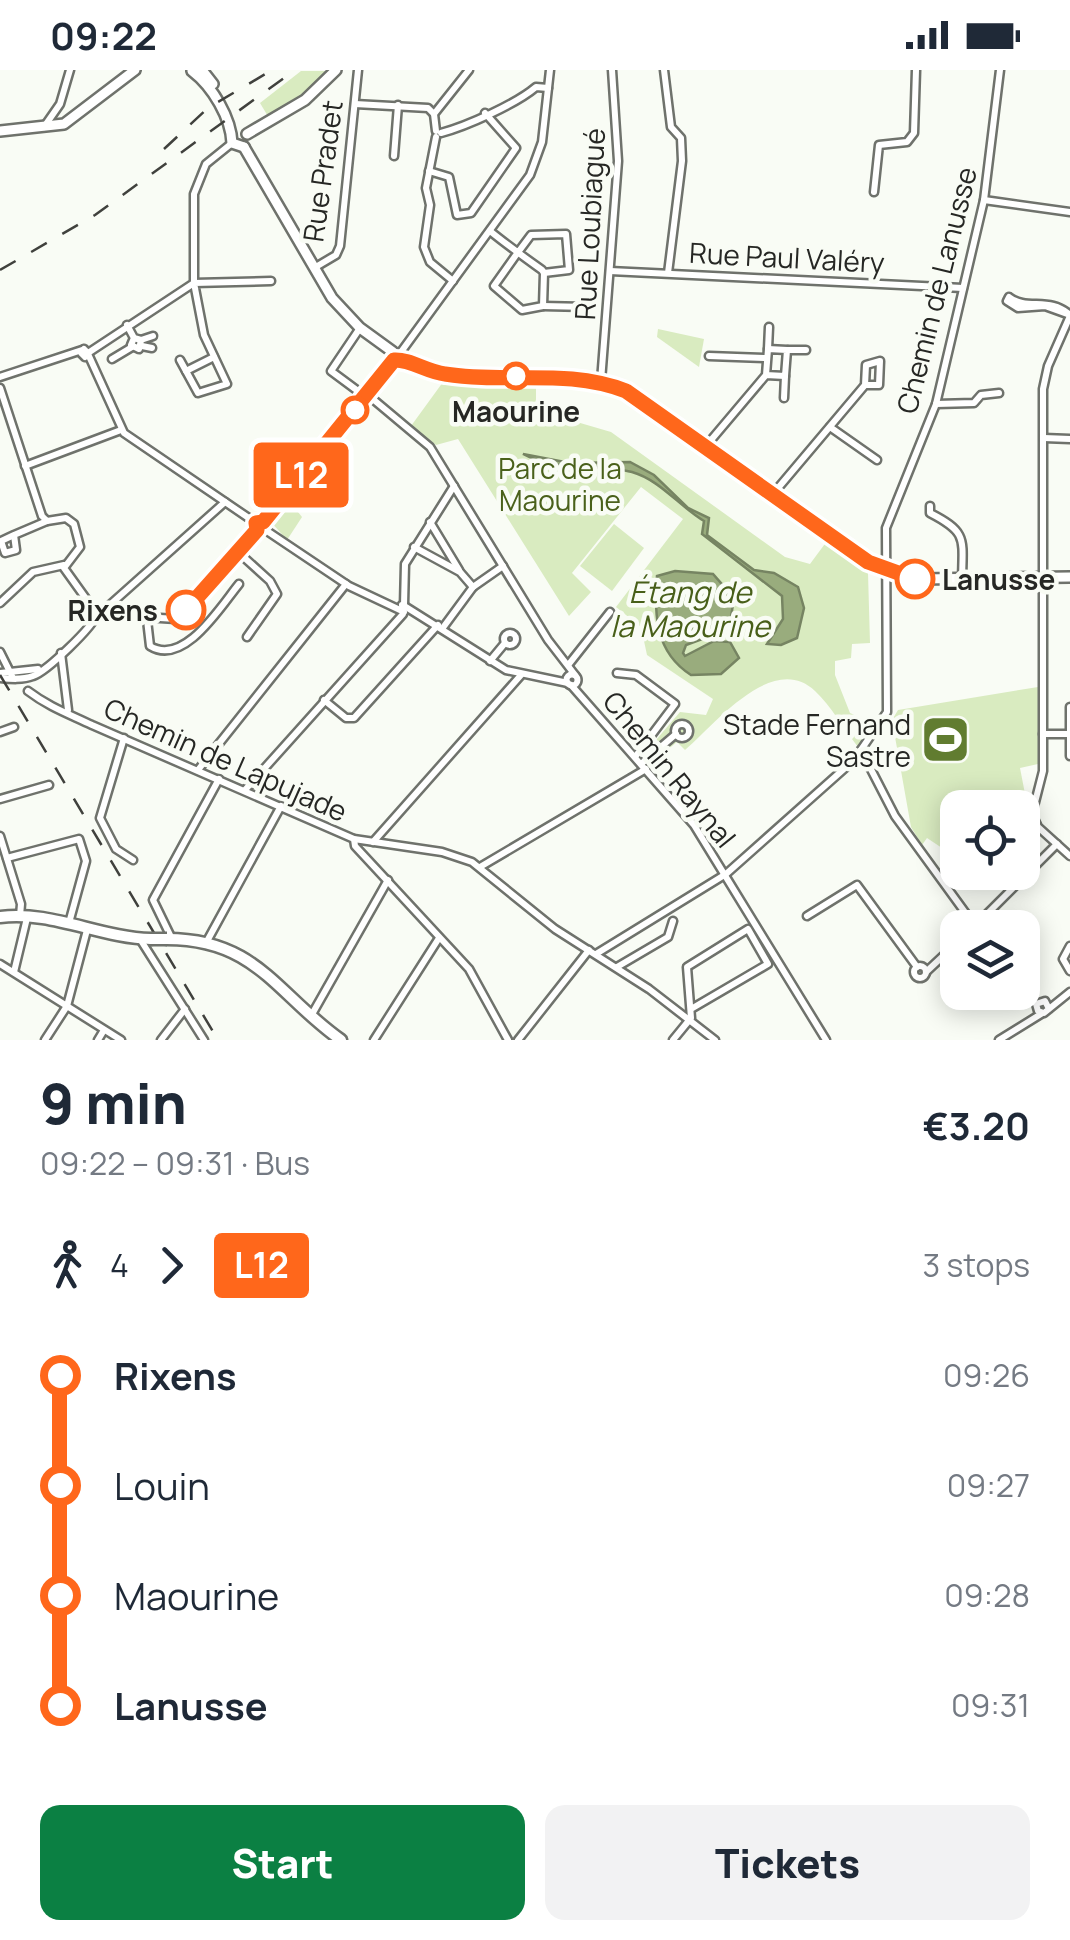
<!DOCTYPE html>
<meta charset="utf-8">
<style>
:root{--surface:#fff;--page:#f2f2f3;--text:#1f2937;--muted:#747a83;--accent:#0b8043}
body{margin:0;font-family:Manrope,sans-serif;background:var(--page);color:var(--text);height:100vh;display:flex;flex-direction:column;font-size:38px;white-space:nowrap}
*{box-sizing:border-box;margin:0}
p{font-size:32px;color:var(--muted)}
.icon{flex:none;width:55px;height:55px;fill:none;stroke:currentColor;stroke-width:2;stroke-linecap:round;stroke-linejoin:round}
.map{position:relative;height:970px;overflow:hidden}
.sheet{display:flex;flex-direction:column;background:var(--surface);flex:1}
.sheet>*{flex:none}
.badge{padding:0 20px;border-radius:8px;font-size:35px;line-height:65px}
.controls{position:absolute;left:940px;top:720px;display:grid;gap:20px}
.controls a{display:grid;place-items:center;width:100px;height:100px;border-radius:20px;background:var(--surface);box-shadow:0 5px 25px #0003;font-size:50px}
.map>.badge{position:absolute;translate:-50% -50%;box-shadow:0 0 0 5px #fff}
.legs{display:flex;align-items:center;gap:15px;height:110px;padding:0 40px;font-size:32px}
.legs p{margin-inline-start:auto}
.headline{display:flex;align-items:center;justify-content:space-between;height:170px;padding:0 40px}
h1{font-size:55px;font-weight:800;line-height:75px}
.primary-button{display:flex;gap:20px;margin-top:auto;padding:20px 40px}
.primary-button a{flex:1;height:115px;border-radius:20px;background:var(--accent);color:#fff;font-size:40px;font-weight:800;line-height:115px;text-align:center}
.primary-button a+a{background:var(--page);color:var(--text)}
ul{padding:0 40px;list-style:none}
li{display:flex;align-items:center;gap:35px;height:110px;font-size:38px}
li i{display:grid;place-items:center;width:15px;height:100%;margin:0 12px;background:currentColor}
li i::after{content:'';width:25px;height:25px;margin:-12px;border:8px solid;border-radius:50%;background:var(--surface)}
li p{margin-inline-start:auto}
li:first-child i{background:linear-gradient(#0000 50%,currentColor 0)}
li:last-child i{background:linear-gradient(currentColor 50%,#0000 0)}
.status{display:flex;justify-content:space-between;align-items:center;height:70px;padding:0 50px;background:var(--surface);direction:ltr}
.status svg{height:28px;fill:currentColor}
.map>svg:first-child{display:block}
.green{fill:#d9ebc0}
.water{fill:#99ac7d;stroke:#768462;stroke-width:2.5}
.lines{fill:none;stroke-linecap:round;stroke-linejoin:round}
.street-casing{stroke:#6f726c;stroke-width:11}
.secondary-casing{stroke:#6f726c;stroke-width:14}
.primary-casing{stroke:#6f726c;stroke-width:15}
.street{stroke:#fff;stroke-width:6}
.secondary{stroke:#fff;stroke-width:9}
.primary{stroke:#fff;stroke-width:10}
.rail{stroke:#40413d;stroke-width:2.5;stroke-dasharray:18 18;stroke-linecap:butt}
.primary-bridge-casing{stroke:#6f726c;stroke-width:15;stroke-linecap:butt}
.primary-bridge{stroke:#fff;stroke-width:10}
.line-1-casing{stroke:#fff;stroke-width:22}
.line-1{stroke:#ff671b;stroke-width:15}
.stop-1-dot{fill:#fff;stroke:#ff671b;stroke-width:5}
.labels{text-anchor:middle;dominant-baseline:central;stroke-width:9;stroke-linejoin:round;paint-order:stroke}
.street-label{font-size:28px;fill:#262724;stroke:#f9fcf5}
.stop-label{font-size:28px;font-weight:bold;fill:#262724;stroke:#f9fcf5}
.park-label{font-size:28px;fill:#4a611b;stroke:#f9fcf5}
.poi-label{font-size:28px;fill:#262724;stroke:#f9fcf5;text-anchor:end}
.water-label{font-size:30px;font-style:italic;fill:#485f19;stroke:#f9fcf5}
</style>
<div class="status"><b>09:22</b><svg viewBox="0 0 49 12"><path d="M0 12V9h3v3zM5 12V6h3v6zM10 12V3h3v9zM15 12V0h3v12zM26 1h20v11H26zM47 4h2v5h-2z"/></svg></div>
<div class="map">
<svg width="1070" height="970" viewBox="0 0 1070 970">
<rect width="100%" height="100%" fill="#f9fcf5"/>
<g class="green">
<polygon points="301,1 330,1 312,20 269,48 260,33"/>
<polygon points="658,259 704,269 699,297 657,267"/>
<path d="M 443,312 L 536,313 L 536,350 L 570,350 L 611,362 L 785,487 L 810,494 L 827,471 L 868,503 L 870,573 L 852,574 L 851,588 L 835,591 L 835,605 L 850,643 L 874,654 L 858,677 C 844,659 831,636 815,621 C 773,581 715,654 685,680 L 677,672 L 651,693 L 644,684 L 680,642 L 706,645 L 713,629 L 647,585 L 641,557 L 616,537 L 683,449 L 641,417 L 572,503 L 591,522 L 569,546 L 458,369 L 436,375 L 411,356 Z"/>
<polygon points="289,431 302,447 287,470 272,453"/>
<polygon points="614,454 644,478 612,521 580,496"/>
<polygon points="1038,617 1038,694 1020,698 1026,729 1012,731 1012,737 958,738 957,788 927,768 922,775 911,757 892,650 898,640"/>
</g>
<g class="water">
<path d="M 523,384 L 570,393 L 630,392 L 654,405 L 688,438 L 709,448 L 707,465 L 754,500 L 774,503 L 798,517 L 804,538 L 797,568 L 781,575 L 767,574 L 783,549 L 782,526 L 702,464 L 704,451 C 679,436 660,410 632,402 C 597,393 556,402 523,384 Z"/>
<path d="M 675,501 L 713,504 L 734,528 L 731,547 L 708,567 L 686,575 L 683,583 L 685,586 L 714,571 L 730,572 L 739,588 L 721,604 L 691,605 C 655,582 654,545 657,506 Z"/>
</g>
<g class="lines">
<defs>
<g id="street">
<polyline points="664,0 671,57 681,68 682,91 668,203"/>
<polyline points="355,34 428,38 434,44"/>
<polyline points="44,57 60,34 70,0"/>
<polyline points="436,61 434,44 469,0"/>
<path d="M 441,63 C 467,56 516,34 536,17 L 548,18"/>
<polyline points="436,67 426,118 430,135 424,177 430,192 453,211"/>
<polyline points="394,86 398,35"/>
<polyline points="429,101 449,107 457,145 471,143 516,78 485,43"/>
<polyline points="874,122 879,75 907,72 914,63 916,0"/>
<polyline points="984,130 1070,142"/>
<path d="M 490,161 C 507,175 524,187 542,200 L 544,203 L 543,236 L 522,240 L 494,216 L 516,185 L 531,165 L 566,164 L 569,200 L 544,203"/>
<polyline points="314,198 336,185 340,176 358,0"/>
<polyline points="610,201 963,218"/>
<path d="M 1009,227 C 1027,241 1050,226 1070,245 L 1045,236 L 1018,238 L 1007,231 Z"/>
<polyline points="543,236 587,237"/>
<polyline points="1070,246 1048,296 1043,319 1043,701 1032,744 1038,757 1070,786"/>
<polyline points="127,255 134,268 141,270 139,279 131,275 134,268"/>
<polyline points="360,258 331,301 366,327"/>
<polyline points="141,270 153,266"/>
<polyline points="142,276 152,278"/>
<polygon points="84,279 88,283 85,287 81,283"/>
<polyline points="768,279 769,257"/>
<polyline points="788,280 806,280"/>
<polyline points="401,282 530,105 542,72 550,0"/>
<polyline points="88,283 194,213 194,124 206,94 232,73"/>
<polyline points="88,284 124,363 256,453"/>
<polyline points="709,286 765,288"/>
<polyline points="112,289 132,277"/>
<polyline points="180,290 198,323 227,314 204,265 194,213 271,211"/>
<polyline points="186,301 214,287"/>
<polyline points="0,307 82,280"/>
<polyline points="601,311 618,91 612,0"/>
<polyline points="0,318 42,446 47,451 66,448 74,454 80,477 64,498 97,544"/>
<polyline points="368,325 430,377 548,570 575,605"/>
<polyline points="784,328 785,306"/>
<polyline points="936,334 974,333 981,325 999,323"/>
<polyline points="830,357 877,390"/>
<polyline points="1044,368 1070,369"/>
<polyline points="706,376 766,305 768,279 787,280 785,306 766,305"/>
<polyline points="25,396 121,360"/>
<polyline points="773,424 865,315 879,315 880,291 866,295 865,315"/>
<path d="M 930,436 L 930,443 C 967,462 963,468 962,508"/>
<polyline points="263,452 394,290"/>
<polyline points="430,452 459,500"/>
<polyline points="264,459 349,516 400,540"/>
<polyline points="14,465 1,471 5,483 16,480 14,465 47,451"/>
<polyline points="414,477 460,502 473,517"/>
<polyline points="238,482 270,511 277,524 247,567"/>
<polyline points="0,533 33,502 64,495"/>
<polyline points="404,535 405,494 454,416"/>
<polyline points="406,537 506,600 568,613"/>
<polyline points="103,541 225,432"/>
<polyline points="97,544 176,549 257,459"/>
<path d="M 147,550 L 150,576 C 184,597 221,536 239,514"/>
<polyline points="442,559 473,517 503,496"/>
<circle cx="510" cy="569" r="6"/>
<polyline points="0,582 13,608"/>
<polyline points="61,583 68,640"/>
<polyline points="490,591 505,573"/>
<polyline points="569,594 610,542"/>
<polyline points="0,603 38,599"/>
<polyline points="617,603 636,605 675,634 635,687"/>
<circle cx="572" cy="610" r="5.5"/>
<path d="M 0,608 C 11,609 23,610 33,606 C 47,601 93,557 97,544"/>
<polyline points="571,615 694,755 826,970"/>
<path d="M 28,621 C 49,637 69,644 92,655 L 354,769 L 442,782 L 472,792 L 555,859 L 649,919 L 715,970"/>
<polyline points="324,630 346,648 354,648 438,555"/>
<polyline points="1070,637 1070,686"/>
<circle cx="682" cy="661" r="7"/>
<polyline points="0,662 14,657"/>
<polyline points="1043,664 1067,664"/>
<polyline points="124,668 100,748 116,779 133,790"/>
<polyline points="861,680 895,746 975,856"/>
<polyline points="641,694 676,664"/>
<polyline points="198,700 346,514"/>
<polyline points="245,720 403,544 402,535 404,542"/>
<polyline points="0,729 49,715"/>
<polyline points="0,766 21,834 20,846"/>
<polyline points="354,769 355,776 469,899 508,970"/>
<polyline points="373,772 521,605"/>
<polyline points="7,788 79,769 86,791 69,853"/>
<polyline points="480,797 646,699"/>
<polyline points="807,846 857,815 917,897"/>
<polyline points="973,858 1057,774"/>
<polyline points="140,869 204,970"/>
<polyline points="172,869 153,830 219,709"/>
<polyline points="206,873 281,736"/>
<polyline points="1070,876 1063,889 1070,901"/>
<polyline points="596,884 726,804 854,690 887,642 886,458 936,334 984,130 1000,0"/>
<polyline points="0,894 121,970"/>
<circle cx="920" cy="902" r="6"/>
<polyline points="617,897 668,867 673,851"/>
<polyline points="14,902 27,848"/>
<polyline points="926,902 958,872"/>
<polyline points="1049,939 1045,931 1036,934 1038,941 1044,943 1070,922"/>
<polyline points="311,946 388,810"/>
<polyline points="45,970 67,936 87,860"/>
<polyline points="98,970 104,960"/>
<polyline points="161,970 185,939"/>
<polyline points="374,970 439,868"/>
<polyline points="518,970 589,880"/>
<polyline points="673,970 691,948 687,897 748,859 768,894 691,939"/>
<polyline points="999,970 1041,944"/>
</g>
<g id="secondary">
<polyline points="202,0 213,14"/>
<path d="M 192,1 C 213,17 231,48 232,73 L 244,77"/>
<polyline points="0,61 64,54 135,0"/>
<polyline points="247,64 305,30 336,0"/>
<polyline points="244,77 332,228 360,258 393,282"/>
<path d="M 402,289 C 471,325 554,292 626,321 L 868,492 L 898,506 L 919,509 L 1070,507"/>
</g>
<g id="primary">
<path d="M 0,847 C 50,840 101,868 151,869"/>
<path d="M 167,869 C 257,869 277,925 341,970"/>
</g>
</defs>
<use href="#street" class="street-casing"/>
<use href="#secondary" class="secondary-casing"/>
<use href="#primary" class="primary-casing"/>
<use href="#street" class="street"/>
<use href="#secondary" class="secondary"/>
<use href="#primary" class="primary"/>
<g class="rail">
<polyline points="164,79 208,38 272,0"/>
<polyline points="0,200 95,145 295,0"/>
<polyline points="0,605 218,970"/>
</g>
<defs>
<polyline id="primary-bridge" points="151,869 167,869"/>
</defs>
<use href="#primary-bridge" class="primary-bridge-casing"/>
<use href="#primary-bridge" class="primary-bridge"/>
</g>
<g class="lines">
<defs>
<path id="line-1" d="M 186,540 L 257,460 L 256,453 L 263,452 L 394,290 C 410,289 427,302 445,304 C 507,314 566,298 626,321 L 868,492 L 915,509"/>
</defs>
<use href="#line-1" class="line-1-casing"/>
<use href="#line-1" class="line-1"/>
</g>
<defs>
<symbol id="stadium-square" viewBox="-11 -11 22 22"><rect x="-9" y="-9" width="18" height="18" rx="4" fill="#617c30" stroke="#f9fcf5"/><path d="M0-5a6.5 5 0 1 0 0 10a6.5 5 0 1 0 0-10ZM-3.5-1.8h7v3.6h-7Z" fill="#fff"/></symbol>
</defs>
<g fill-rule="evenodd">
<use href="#stadium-square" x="918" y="642" width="55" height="55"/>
</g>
<g class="stop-1-dot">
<circle cx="516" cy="306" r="12"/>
<circle cx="355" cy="340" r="12"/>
<circle cx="915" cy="509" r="18"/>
<circle cx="186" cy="540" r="18"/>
</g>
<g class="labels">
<g class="street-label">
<text transform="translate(322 101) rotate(-82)">Rue Pradet</text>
<text transform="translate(589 154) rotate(-87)">Rue Loubiagué</text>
<text transform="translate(787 187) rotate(3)">Rue Paul Valéry</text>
<text transform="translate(936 220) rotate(-76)">Chemin de Lanusse</text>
<text transform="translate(226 689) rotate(24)">Chemin de Lapujade</text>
<text transform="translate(670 699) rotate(51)">Chemin Raynal</text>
</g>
<g class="stop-label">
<text x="516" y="341">Maourine</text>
<text x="942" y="509" text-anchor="start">Lanusse</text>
<text x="158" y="540" text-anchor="end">Rixens</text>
</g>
<g class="park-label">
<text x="560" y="398">Parc de la<tspan x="560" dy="32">Maourine</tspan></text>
</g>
<g class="poi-label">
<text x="911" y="654">Stade Fernand<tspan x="911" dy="32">Sastre</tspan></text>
</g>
<g class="water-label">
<text x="690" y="521">Étang de<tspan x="690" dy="34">la Maourine</tspan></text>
</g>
</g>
</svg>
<div class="controls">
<a><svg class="icon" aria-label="locate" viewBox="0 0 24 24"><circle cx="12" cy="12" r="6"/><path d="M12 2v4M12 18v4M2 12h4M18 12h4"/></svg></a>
<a><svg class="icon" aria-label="layers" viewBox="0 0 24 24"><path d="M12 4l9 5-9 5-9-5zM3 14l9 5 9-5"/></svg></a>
</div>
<b class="badge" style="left:301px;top:405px;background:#ff671b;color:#fff">L12</b>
</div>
<section class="sheet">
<div class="headline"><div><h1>9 min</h1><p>09:22 – 09:31 · Bus</p></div><b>€3.20</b></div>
<div class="legs"><svg class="icon" aria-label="walk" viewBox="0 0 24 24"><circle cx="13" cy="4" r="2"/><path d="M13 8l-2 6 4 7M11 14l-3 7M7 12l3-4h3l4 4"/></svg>4<svg class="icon" aria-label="forward" viewBox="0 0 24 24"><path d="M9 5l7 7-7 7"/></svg><b class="badge" style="background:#ff671b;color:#fff">L12</b><p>3 stops</p></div>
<ul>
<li><i style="color:#ff671b"></i><b>Rixens</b><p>09:26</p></li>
<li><i style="color:#ff671b"></i><span>Louin</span><p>09:27</p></li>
<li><i style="color:#ff671b"></i><span>Maourine</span><p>09:28</p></li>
<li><i style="color:#ff671b"></i><b>Lanusse</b><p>09:31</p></li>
</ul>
<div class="primary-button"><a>Start</a><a>Tickets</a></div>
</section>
